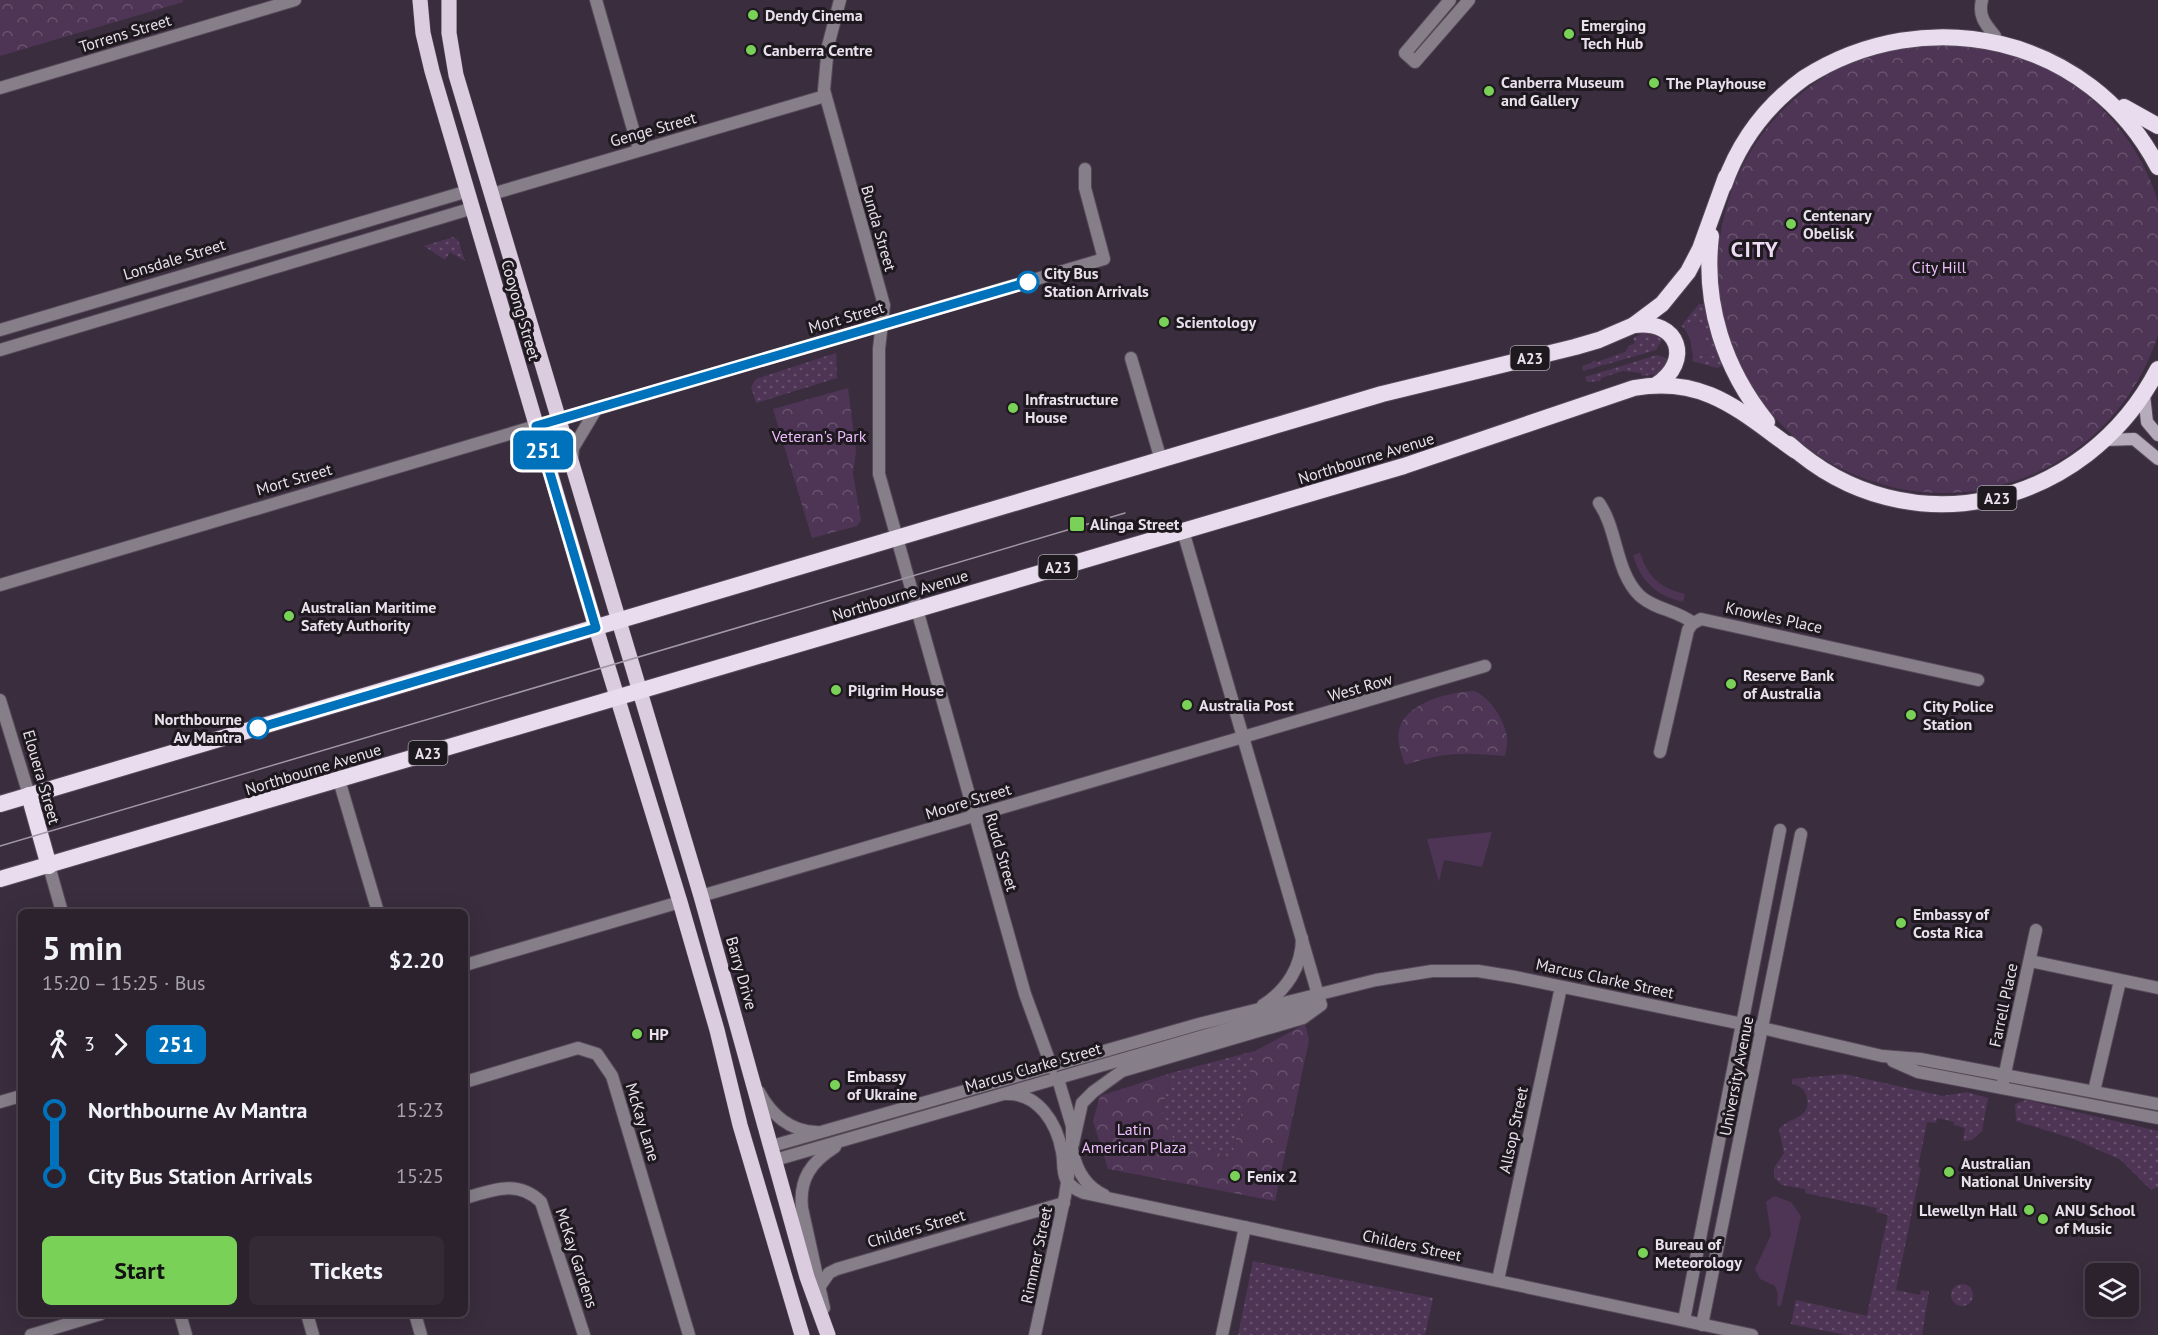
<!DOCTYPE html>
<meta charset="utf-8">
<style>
:root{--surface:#2c222e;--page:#342a36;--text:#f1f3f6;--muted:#a6a4aa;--line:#483f4a;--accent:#7ad157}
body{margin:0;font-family:"PT Sans",sans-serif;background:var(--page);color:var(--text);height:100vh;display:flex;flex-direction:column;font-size:22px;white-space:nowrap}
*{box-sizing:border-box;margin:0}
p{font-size:20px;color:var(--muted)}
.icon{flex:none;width:33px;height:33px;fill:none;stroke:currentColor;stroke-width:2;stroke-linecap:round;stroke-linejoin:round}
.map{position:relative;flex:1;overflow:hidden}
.sheet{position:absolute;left:18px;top:909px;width:450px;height:408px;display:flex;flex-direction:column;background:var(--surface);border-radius:9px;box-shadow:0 6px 24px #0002,0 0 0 2px var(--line)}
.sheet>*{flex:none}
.badge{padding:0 12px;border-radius:9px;font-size:21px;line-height:39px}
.tools{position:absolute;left:2085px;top:1263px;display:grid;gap:12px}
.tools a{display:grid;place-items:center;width:54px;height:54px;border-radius:9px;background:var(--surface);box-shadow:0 6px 24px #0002,0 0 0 2px var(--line);font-size:30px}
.map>.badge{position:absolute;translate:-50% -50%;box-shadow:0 0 0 3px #fff}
.legs{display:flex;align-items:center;gap:9px;height:66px;padding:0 24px;font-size:20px}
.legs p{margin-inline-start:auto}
.overview{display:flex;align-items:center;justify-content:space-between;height:102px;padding:0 24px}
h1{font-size:33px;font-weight:800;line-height:45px}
.button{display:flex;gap:12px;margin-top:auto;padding:12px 24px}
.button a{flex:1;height:69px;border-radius:9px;background:var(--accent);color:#111;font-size:24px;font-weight:800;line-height:69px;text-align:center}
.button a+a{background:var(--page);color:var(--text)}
ul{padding:0 24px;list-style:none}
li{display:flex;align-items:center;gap:21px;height:66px;font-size:22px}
li i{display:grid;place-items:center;width:9px;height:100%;margin:0 8px;background:currentColor}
li i::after{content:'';width:15px;height:15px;margin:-8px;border:4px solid;border-radius:50%;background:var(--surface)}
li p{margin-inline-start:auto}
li:first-child i{background:linear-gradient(#0000 50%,currentColor 0)}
li:last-child i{background:linear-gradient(currentColor 50%,#0000 0)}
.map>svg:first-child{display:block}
.grass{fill:url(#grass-dots)}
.park{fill:url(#park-crowns)}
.garden{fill:#4e3556}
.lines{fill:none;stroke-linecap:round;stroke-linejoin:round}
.minor-casing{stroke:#564a5a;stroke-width:14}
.tertiary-casing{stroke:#564a5a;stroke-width:14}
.secondary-casing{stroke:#564a5a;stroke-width:14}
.primary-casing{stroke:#564a5a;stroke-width:16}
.trunk-casing{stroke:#564a5a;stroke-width:18}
.minor{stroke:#867f89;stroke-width:12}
.tertiary{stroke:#867f89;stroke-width:12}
.secondary{stroke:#b6abba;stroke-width:12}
.primary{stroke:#dbcddf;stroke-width:15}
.trunk{stroke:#eadcef;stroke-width:16}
.tram{stroke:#a197a4;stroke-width:1.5}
.line-1-casing{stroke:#fff;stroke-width:14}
.line-1{stroke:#0072bc;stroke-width:9}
.poi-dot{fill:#7ad157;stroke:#1e181f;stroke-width:2}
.stop-1-dot{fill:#fff;stroke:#0072bc;stroke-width:3}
.labels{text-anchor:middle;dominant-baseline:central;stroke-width:6;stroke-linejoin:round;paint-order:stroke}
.shield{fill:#1e181f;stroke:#aba4ae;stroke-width:1.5}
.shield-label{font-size:15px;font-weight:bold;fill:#e8e0eb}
.poi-label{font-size:16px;font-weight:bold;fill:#e8e0eb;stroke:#1e181f;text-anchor:start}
.street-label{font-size:16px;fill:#e8e0eb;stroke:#1e181f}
.park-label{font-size:16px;fill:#ecbdfb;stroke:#1e181f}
.stop-label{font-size:16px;font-weight:bold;fill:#e8e0eb;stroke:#1e181f;text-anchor:start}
.district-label{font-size:22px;font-weight:bold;letter-spacing:1.5px;fill:#eddcf3;stroke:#1e181f}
</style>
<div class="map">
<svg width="2158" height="1335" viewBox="0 0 2158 1335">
<defs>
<pattern id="grass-dots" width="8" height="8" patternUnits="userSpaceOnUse" patternTransform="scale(1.5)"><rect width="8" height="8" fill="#4e3556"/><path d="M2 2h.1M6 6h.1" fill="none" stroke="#68526e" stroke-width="1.8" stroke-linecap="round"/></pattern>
<pattern id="park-crowns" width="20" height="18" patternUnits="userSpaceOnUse" patternTransform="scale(1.5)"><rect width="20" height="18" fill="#4e3556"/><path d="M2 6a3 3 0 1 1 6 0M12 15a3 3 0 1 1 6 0" fill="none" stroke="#68526e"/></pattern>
</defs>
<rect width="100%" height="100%" fill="#3a2d3e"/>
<g class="grass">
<polygon points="453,237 458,240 465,261 450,252 445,260 424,246"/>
<polygon points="1699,304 1705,304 1708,325 1724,365 1717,368 1692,361 1693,357 1709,354 1700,323 1684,328 1681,326"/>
<polygon points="1646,332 1663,339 1656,350 1583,371 1582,366 1591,363 1594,360 1597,362 1625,352 1629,346 1635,343 1633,338"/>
<polygon points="836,353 837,378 756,403 751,387 756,379"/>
<polygon points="1657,355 1670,360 1658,374 1642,376 1641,373 1623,371 1601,378 1600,381 1587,382 1585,377"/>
<polygon points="1255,1051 1232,1157 1174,1140 1161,1116 1171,1073"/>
<path d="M 1844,1074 L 1943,1096 L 1967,1092 L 1988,1098 L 1982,1131 L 1972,1140 L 1963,1141 L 1965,1128 L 1954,1125 L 1954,1122 L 1937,1118 L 1936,1123 L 1927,1122 L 1918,1167 L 1921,1168 L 1896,1290 L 1920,1295 L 1921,1290 L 1929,1291 L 1922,1335 L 1846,1335 L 1791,1324 L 1796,1300 L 1867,1316 L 1888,1215 L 1876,1212 L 1877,1208 L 1805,1193 L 1805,1189 L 1782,1185 L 1774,1178 L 1774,1168 L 1784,1153 L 1779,1129 C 1788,1117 1814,1119 1806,1095 C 1804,1088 1799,1086 1792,1084 L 1792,1079 Z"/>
<polygon points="2026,1100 2158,1131 2158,1187 2151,1190 2121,1160 2074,1139 2016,1121 2015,1104"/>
<polygon points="1253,1261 1433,1298 1425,1335 1238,1335"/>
<circle cx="1962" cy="1295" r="11"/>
</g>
<g class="park">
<polygon points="0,0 183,0 183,2 0,56"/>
<circle cx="1943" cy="268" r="225"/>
<polygon points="848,388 856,451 853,474 861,520 857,526 812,538 773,409"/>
<path d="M 1474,691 C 1490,697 1504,719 1507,737 C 1508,742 1506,750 1505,756 C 1466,752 1442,752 1405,765 C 1401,753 1395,737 1401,724 C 1412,701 1451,692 1474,691 Z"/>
<polygon points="1305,1024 1309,1040 1275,1201 1108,1169 1093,1121 1100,1096 1171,1073 1161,1115 1174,1140 1232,1157 1255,1051"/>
</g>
<g class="garden">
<polygon points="1700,323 1710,354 1693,357 1690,339 1684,328"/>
<path d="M 1640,553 C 1648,577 1660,588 1685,594 L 1683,602 C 1656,595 1641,582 1633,555 Z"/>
<polygon points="1492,832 1482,867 1444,860 1439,882 1427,839"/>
<polygon points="1774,1196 1791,1202 1801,1216 1781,1306 1777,1306 1778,1294 1775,1286 1760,1279 1755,1269 1771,1235 1766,1202"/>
</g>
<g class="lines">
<defs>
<g id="minor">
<polyline points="596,0 639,150"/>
<polyline points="840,0 828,46 824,90 884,305 879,349 879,474 1025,994 1052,1068"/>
<polyline points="1450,0 1405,53 1415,62 1469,0"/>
<polyline points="0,88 295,0"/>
<polyline points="492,194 825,96"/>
<polyline points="0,330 468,191"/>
<polyline points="0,350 473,208"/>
<polyline points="1131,358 1161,460"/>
<polyline points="559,420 1104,259 1085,188 1085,169"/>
<polyline points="572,460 573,448 597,408"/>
<path d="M 1599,503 C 1618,530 1615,572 1640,596 C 1656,610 1677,610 1693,623"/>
<polyline points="0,585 536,426"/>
<polyline points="0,700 29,795"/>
<polyline points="1660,752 1688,630 1692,624 1701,619 1978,680"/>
<polyline points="339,780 378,912"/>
<polyline points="49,866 62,912"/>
<polyline points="701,896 1485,666"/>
<polyline points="2030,961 2158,988"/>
<polyline points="465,965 680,902"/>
<polyline points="465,1082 578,1048 597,1054 612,1076 689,1335"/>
<polyline points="2002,1087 2036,930"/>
<polyline points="2094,1091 2120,981"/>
<path d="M 1007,1094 C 1038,1093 1057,1123 1062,1152 C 1064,1161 1062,1171 1066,1179 C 1070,1187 1077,1190 1084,1193 L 1752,1335"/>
<polyline points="0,1102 21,1096"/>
<polyline points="1073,1144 1082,1103 1093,1092 1122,1071 1303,1018 1321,1005 1183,531"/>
<path d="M 1073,1153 C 1077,1171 1087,1187 1104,1195"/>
<path d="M 465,1198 C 493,1190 518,1179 541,1202 L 584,1335"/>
<polyline points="1498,1280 1561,987"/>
<polyline points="820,1286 829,1273 837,1269 1064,1203"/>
<polyline points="180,1314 186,1335"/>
<polyline points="307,1314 313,1335"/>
<polyline points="415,1314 421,1335"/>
<polyline points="1684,1320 1780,830"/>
<polyline points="1702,1325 1801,834"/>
<polyline points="31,1335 101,1314"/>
<polyline points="1035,1335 1065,1196 1072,1149 1072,1126 1058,1079"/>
<polyline points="1222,1335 1245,1227"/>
</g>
<g id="tertiary">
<path d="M 1982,0 C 1978,16 1985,24 1995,36"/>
<path d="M 1263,1005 C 1287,990 1302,966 1302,938"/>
<polyline points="1893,1061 1918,1072 2158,1118"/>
<path d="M 759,1092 C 771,1114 790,1131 816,1132"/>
<polyline points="772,1146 1199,1024 1376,980 1432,971 1478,971 1515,977 1762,1028 1882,1056 1920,1059 2158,1104"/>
<polyline points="775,1160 1300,1008 1316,997"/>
<path d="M 824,1308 L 802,1208 C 799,1179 811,1162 835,1147"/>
</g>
<g id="secondary">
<polyline points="2144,395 2147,422 2158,435"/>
<polyline points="2106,440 2134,439 2158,459"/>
</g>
<g id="primary">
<polyline points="420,0 423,33 432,71 596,628 680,902 717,1030 740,1125 802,1335"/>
<polyline points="449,0 449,33 456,75 701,896 807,1277 828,1335"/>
</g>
<g id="trunk">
<polyline points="2124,107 2158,126"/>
<path d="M 1724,185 C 1739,142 1767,105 1804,78 C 1926,0 2090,36 2158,167"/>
<path d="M 1711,236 C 1703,304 1724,369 1767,422"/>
<path d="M 1634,325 C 1679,319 1693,361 1656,385"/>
<path d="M 1789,444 C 1908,552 2087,507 2158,369"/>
<polyline points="29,795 49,866"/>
<polyline points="0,804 1382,394 1575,347 1599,340 1634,325 1662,304 1688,272 1700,249 1726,177"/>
<path d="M 0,879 L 1404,466 L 1634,388 C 1706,375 1742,413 1796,451"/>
</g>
</defs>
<use href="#minor" class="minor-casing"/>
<use href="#tertiary" class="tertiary-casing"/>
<use href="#secondary" class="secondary-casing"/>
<use href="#primary" class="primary-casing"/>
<use href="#trunk" class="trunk-casing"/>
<use href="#minor" class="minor"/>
<use href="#tertiary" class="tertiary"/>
<use href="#secondary" class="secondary"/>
<use href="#primary" class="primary"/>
<use href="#trunk" class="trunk"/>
<polyline class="tram" points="0,846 1125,513"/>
</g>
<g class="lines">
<defs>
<polyline id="line-1" points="258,728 596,628 536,426 1028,282"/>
</defs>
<use href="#line-1" class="line-1-casing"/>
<use href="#line-1" class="line-1"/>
</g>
<g class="poi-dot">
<circle cx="753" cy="15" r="6"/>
<circle cx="1569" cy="34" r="6"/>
<circle cx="751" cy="50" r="6"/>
<circle cx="1654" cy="83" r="6"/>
<circle cx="1489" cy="91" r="6"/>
<circle cx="1791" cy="224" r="6"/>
<circle cx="1164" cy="322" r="6"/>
<circle cx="1013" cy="408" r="6"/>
<rect x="1069" y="516" width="16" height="16" rx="3"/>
<circle cx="289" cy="616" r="6"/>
<circle cx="1731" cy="684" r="6"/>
<circle cx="836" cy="690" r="6"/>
<circle cx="1187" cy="705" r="6"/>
<circle cx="1911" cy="715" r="6"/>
<circle cx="1901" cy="923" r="6"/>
<circle cx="637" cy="1034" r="6"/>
<circle cx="835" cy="1085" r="6"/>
<circle cx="1949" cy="1172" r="6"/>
<circle cx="1235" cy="1176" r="6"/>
<circle cx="2029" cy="1210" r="6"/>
<circle cx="2043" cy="1219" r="6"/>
<circle cx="1643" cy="1253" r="6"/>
</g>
<g class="stop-1-dot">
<circle cx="1028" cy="282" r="10"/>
<circle cx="258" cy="728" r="10"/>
</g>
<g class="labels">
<g class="shield">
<rect x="1510.5" y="346" width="39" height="24" rx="4.5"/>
<rect x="1977.5" y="486" width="39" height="24" rx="4.5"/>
<rect x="1038.5" y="555" width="39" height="24" rx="4.5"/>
<rect x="408.5" y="741" width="39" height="24" rx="4.5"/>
</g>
<g class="shield-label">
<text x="1530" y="358">A23</text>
<text x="1997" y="498">A23</text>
<text x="1058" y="567">A23</text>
<text x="428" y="753">A23</text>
</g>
<g class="poi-label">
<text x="765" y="15">Dendy Cinema</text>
<text x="1581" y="25">Emerging<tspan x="1581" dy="18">Tech Hub</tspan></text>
<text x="763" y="50">Canberra Centre</text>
<text x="1501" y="82">Canberra Museum<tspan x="1501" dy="18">and Gallery</tspan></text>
<text x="1666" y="83">The Playhouse</text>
<text x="1803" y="215">Centenary<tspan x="1803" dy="18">Obelisk</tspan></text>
<text x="1176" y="322">Scientology</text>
<text x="1025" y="399">Infrastructure<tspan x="1025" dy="18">House</tspan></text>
<text x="1090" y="524">Alinga Street</text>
<text x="301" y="607">Australian Maritime<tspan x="301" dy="18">Safety Authority</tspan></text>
<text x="1743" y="675">Reserve Bank<tspan x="1743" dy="18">of Australia</tspan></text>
<text x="848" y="690">Pilgrim House</text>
<text x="1199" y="705">Australia Post</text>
<text x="1923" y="706">City Police<tspan x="1923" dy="18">Station</tspan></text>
<text x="1913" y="914">Embassy of<tspan x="1913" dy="18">Costa Rica</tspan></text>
<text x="649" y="1034">HP</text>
<text x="847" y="1076">Embassy<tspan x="847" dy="18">of Ukraine</tspan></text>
<text x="1961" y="1163">Australian<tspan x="1961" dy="18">National University</tspan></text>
<text x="1247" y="1176">Fenix 2</text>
<text x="2017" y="1210" text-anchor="end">Llewellyn Hall</text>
<text x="2055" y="1210">ANU School<tspan x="2055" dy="18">of Music</tspan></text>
<text x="1655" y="1244">Bureau of<tspan x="1655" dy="18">Meteorology</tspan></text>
</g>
<g class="street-label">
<text transform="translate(125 33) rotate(-17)">Torrens Street</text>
<text transform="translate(653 129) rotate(-16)">Genge Street</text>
<text transform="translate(879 228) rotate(74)">Bunda Street</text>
<text transform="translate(174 259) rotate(-17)">Lonsdale Street</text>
<text transform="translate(521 310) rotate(74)">Cooyong Street</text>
<text transform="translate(846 317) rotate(-16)">Mort Street</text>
<text transform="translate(1366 458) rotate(-17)">Northbourne Avenue</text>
<text transform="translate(294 479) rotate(-16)">Mort Street</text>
<text transform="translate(900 595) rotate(-17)">Northbourne Avenue</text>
<text transform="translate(1774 617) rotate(12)">Knowles Place</text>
<text transform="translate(1360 687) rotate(-16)">West Row</text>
<text transform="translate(313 769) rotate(-17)">Northbourne Avenue</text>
<text transform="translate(42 777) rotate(74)">Elouera Street</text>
<text transform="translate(968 801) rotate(-17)">Moore Street</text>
<text transform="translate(1002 852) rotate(74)">Rudd Street</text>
<text transform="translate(742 973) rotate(74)">Barry Drive</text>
<text transform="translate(1605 978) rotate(12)">Marcus Clarke Street</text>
<text transform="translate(2003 1005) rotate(-78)">Farrell Place</text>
<text transform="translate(1033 1067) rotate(-16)">Marcus Clarke Street</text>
<text transform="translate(1736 1076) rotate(-79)">University Avenue</text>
<text transform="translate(643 1122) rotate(73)">McKay Lane</text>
<text transform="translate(1513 1130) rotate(-78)">Allsop Street</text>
<text transform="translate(916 1228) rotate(-16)">Childers Street</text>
<text transform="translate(1412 1245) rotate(12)">Childers Street</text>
<text transform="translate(1036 1255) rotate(-78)">Rimmer Street</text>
<text transform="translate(577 1258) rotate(72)">McKay Gardens</text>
</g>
<g class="park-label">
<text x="1939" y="267">City Hill</text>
<text x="819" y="436">Veteran's Park</text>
<text x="1134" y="1129">Latin<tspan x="1134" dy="18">American Plaza</tspan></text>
</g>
<g class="stop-label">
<text x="1044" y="273">City Bus<tspan x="1044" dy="18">Station Arrivals</tspan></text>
<text x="242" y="719" text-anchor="end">Northbourne<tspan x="242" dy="18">Av Mantra</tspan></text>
</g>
<g class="district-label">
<text x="1755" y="249">CITY</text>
</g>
</g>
</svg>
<div class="tools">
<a><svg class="icon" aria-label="layers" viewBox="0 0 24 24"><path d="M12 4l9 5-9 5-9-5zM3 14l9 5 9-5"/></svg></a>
</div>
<b class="badge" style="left:543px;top:450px;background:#0072bc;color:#fff">251</b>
<section class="sheet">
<div class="overview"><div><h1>5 min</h1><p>15:20 – 15:25 · Bus</p></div><b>$2.20</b></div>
<div class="legs"><svg class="icon" aria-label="walk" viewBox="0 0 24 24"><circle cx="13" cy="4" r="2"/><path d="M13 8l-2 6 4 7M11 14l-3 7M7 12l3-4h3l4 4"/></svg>3<svg class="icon" aria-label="forward" viewBox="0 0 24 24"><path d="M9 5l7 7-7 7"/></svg><b class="badge" style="background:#0072bc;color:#fff">251</b></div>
<ul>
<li><i style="color:#0072bc"></i><b>Northbourne Av Mantra</b><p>15:23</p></li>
<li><i style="color:#0072bc"></i><b>City Bus Station Arrivals</b><p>15:25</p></li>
</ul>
<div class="button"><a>Start</a><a>Tickets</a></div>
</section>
</div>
